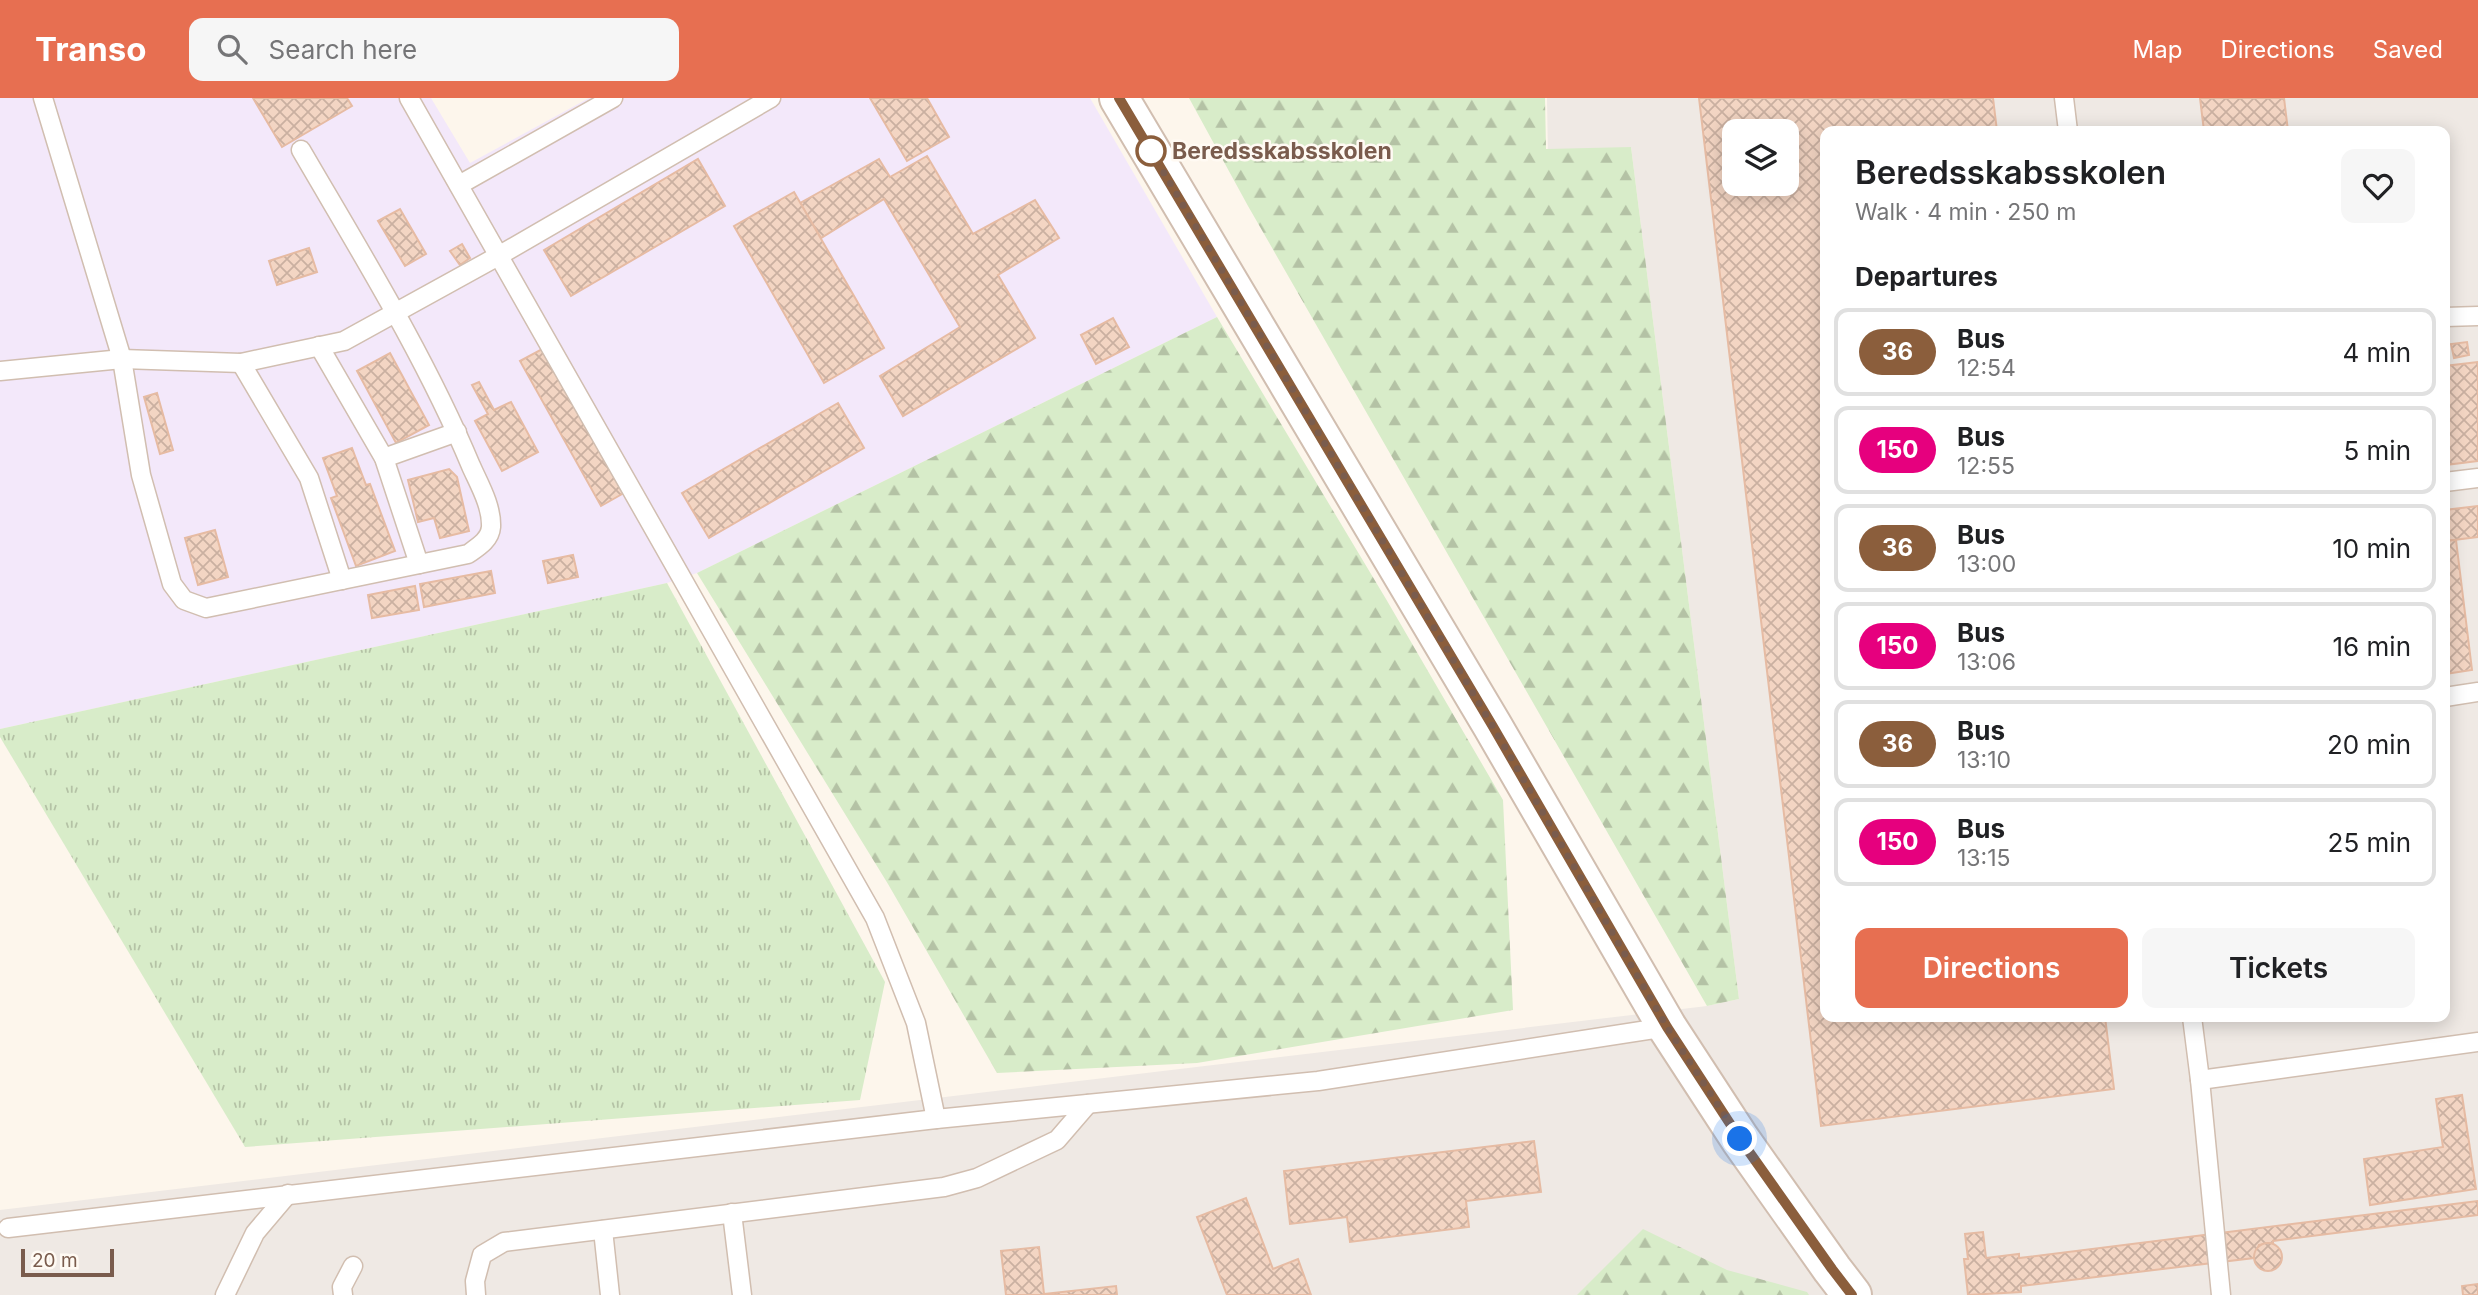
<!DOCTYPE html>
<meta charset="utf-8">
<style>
:root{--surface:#fff;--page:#f6f6f6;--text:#202124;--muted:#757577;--line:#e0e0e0;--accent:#e76f51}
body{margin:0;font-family:Inter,sans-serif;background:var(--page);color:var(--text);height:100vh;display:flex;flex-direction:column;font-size:26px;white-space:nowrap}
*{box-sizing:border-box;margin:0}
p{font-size:23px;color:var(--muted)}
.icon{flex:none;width:38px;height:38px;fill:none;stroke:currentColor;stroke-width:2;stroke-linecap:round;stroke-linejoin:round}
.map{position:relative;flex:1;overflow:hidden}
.drawer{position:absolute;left:1820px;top:28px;width:630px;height:896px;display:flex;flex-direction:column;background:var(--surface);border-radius:14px;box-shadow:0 4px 18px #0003}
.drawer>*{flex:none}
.badge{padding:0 14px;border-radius:23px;font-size:24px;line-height:46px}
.buttons{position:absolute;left:1722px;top:21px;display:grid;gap:14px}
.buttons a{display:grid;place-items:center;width:77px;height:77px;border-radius:14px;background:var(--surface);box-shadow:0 4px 18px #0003;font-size:35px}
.scale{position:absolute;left:21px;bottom:18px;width:93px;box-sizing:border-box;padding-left:7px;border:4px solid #7a5c4d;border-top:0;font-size:19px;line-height:24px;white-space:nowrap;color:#7a5c4d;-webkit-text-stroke:5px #fffaf3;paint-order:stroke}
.you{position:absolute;width:35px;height:35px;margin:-18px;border:5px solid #fff;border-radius:50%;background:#1a73e8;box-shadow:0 0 0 10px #1a73e833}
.map>.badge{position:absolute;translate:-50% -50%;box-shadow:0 0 0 4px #fff}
h2{padding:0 35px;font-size:26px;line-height:63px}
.round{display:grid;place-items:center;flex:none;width:74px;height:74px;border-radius:14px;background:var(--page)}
.head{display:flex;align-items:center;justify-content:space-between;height:119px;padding:0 35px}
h1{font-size:33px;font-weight:600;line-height:52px}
.primary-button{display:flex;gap:14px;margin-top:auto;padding:14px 35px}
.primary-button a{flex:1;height:80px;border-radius:14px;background:var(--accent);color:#fff;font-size:28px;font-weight:600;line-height:80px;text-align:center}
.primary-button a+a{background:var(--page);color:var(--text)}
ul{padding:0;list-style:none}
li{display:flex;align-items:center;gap:21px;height:88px;margin:0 14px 10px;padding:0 21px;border:4px solid var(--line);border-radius:14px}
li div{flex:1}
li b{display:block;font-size:26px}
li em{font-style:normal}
li .badge{min-width:77px;font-weight:700;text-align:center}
header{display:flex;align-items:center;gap:42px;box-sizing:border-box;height:98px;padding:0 35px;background:var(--accent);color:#fff}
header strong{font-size:33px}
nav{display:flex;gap:38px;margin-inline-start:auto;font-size:24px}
.search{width:490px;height:63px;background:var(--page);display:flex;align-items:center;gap:18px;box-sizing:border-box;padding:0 24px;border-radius:14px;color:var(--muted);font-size:26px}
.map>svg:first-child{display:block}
.industrial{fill:#efe9e4;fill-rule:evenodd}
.education{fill:#f3e8fa}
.grass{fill:url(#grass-tufts)}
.forest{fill:url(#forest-firs)}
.building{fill:url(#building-cross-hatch);stroke:#e6bba3;stroke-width:2;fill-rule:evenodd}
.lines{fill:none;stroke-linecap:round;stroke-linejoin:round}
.service-casing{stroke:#d1beb0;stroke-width:21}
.tertiary-casing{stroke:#d1beb0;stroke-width:42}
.service{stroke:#fff;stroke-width:18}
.tertiary{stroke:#fff;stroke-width:38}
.line-casing{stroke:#fff;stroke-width:16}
.line{stroke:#8b5e3c;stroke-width:10}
.walk{stroke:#7a5c4d;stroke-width:7;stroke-dasharray:0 12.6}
.stop-dot{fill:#fff;stroke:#8b5e3c;stroke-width:3.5}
.labels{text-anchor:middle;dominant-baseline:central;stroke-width:5;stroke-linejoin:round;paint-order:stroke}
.stop-label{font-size:23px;font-weight:bold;fill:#7a5c4d;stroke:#fffaf3;text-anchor:start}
</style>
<header>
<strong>Transo</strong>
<div class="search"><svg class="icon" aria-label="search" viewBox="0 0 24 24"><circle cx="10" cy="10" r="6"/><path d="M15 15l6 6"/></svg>Search here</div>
<nav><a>Map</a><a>Directions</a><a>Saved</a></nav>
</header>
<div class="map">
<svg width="2478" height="1197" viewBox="0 0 2478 1197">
<defs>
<pattern id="grass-tufts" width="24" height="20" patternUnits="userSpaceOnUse" patternTransform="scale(1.75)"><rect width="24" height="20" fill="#d8ecc9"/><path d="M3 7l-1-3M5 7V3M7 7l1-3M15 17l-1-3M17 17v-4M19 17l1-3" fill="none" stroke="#b4c2a5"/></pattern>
<pattern id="forest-firs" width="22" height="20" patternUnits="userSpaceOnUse" patternTransform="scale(1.75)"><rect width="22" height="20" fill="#d8ecc9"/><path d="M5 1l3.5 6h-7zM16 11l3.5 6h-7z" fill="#b4c2a5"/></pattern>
<pattern id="building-cross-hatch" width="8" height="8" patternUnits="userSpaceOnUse" patternTransform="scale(1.75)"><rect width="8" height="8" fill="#f3d5c3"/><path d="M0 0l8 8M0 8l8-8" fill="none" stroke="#cab0a1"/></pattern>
</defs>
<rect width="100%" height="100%" fill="#fdf6ec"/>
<path class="industrial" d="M 1547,0 L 2478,0 L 2478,1197 L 0,1197 L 0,1112 L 1707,908 L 1739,901 L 1631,49 L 1548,62 ZM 1734,33 L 1787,33 L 1787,86 L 1734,86 ZM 1825,33 L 2445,33 L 2445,919 L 1825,919 Z"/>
<polygon class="education" points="0,0 431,0 470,65 589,0 1090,0 1217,219 697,475 667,485 0,631"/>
<polygon class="grass" points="667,485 885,884 860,1002 245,1049 0,639 0,631"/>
<g class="forest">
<polygon points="1189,0 1545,0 1546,51 1631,49 1739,901 1707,908 1248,108"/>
<polygon points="1217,219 1386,501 1503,702 1513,912 1197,965 997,975 888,786 697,475"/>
<polygon points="1643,1131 1727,1172 1807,1194 1809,1197 1577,1197"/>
</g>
<g class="building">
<polygon points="253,0 347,0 352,8 282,49"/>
<polygon points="870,0 927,0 949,39 907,63"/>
<path d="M 1699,0 L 1993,0 L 1997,33 L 1825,33 L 1825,919 L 2105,919 L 2114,991 L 1821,1028 ZM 1734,33 L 1787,33 L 1787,86 L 1734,86 Z"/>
<polygon points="2200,0 2284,0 2288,33 2204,33"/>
<polygon points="927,58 973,136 1035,102 1059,140 998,177 1035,240 903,318 880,278 960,229 884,101 821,140 800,105 879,61 890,79"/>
<polygon points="698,61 725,108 571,198 544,152"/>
<polygon points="794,94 884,250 824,285 734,128"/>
<polygon points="400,111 426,156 405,168 378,123"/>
<polygon points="462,146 470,160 460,167 450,153"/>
<polygon points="309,150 317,174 277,187 269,163"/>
<polygon points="1113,220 1129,249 1096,266 1081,237"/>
<polygon points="2467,244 2469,257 2454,260 2451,246"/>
<polygon points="544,250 631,391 601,408 520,263"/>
<polygon points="390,255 429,327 396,345 357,273"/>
<polygon points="2478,264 2478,363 2445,367 2445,268"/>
<polygon points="479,284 494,312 511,304 538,354 502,373 475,323 488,316 472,287"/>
<polygon points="157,295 173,352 160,356 144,299"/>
<polygon points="838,305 864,350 709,440 682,395"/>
<polygon points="352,350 366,387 370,386 395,453 356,468 331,400 337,398 323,360"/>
<polygon points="449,371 457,379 469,433 440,440 434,420 418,424 408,382"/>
<polygon points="2478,408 2478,439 2445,443 2445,412"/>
<polygon points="215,432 228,479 198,487 185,440"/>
<polygon points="2456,442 2472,572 2445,576 2445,443"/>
<polygon points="573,457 578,479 548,485 543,463"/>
<polygon points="491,473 495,495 424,509 420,486"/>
<polygon points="415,488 419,512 372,520 368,497"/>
<polygon points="2462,997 2476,1091 2370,1107 2364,1061 2443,1049 2436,1001"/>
<polygon points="1534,1043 1541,1094 1466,1103 1469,1129 1350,1144 1347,1119 1290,1126 1284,1073"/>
<polygon points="1246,1100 1273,1171 1298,1161 1311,1197 1227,1197 1197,1119"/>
<polygon points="2478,1103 2478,1117 2273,1143 2273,1145 2259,1147 2254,1160 2021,1188 2021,1194 1968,1197 1964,1161 1968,1161 1965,1136 1983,1134 1986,1160 2019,1156 2019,1160"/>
<circle cx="2268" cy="1159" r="14"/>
<polygon points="1039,1149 1044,1196 1116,1188 1117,1197 1006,1197 1001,1153"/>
<polygon points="2478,1186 2478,1197 2463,1197 2462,1188"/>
</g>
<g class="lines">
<defs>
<g id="service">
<path d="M 43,0 L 122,261 L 141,377 L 172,486 L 184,502 L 206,510 L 468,456 C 478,449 490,442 491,429 C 492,408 479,386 471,368 C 425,258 361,155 301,52"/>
<polyline points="409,0 875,820 916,925 936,1021"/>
<polyline points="2064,0 2068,33"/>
<polyline points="459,87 613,0"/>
<polyline points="2445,219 2478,218"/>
<polyline points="319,248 384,360 419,466"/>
<polyline points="241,265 309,380 342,482"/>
<polyline points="0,273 122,261 241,265 344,243 500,157 771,0"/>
<polyline points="384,360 457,334"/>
<polyline points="2445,384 2478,380"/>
<polyline points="2445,599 2478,594"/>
<polyline points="2192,919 2200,982 2221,1197"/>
<polyline points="2200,982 2478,944"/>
<polyline points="732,1115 742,1197"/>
<polyline points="8,1130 936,1021 1318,983 1667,929"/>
<polyline points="603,1132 610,1197"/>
<polyline points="225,1197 255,1135 288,1096"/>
<polyline points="343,1197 342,1189 353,1168"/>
<polyline points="476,1197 475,1183 482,1157 504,1144 944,1089 977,1080 1057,1042 1088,1006"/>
</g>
<polyline id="tertiary" points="1119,0 1492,627 1667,929 1740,1041 1832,1171 1852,1197"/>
</defs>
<use href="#service" class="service-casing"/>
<use href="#tertiary" class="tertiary-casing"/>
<use href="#service" class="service"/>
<use href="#tertiary" class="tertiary"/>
</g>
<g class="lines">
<defs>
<polyline id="line" points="1119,0 1492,627 1667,929 1740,1041 1832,1171 1852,1197"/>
</defs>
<use href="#line" class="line-casing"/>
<use href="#line" class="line"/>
<polyline class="walk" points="1151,53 1492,627 1667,929 1740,1041"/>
</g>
<circle class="stop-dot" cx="1151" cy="53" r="14"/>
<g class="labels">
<g class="stop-label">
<text x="1172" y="53">Beredsskabsskolen</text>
</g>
</g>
</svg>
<div class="buttons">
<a><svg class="icon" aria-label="layers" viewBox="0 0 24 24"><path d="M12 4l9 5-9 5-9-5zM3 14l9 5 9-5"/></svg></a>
</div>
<div class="scale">20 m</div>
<div class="you" style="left:1740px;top:1041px"></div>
<section class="drawer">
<div class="head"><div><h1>Beredsskabsskolen</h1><p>Walk · 4 min · 250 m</p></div><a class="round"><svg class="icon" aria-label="heart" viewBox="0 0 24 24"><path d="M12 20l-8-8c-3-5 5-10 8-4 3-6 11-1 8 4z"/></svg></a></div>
<h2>Departures</h2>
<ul>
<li><span class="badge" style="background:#8b5e3c;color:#fff">36</span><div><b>Bus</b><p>12:54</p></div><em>4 min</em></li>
<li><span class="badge" style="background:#e6007e;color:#fff">150</span><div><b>Bus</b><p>12:55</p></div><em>5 min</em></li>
<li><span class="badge" style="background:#8b5e3c;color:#fff">36</span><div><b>Bus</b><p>13:00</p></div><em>10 min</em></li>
<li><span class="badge" style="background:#e6007e;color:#fff">150</span><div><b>Bus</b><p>13:06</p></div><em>16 min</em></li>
<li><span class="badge" style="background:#8b5e3c;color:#fff">36</span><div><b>Bus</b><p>13:10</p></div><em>20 min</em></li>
<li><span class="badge" style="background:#e6007e;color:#fff">150</span><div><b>Bus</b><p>13:15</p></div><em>25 min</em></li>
</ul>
<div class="primary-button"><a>Directions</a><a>Tickets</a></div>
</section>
</div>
